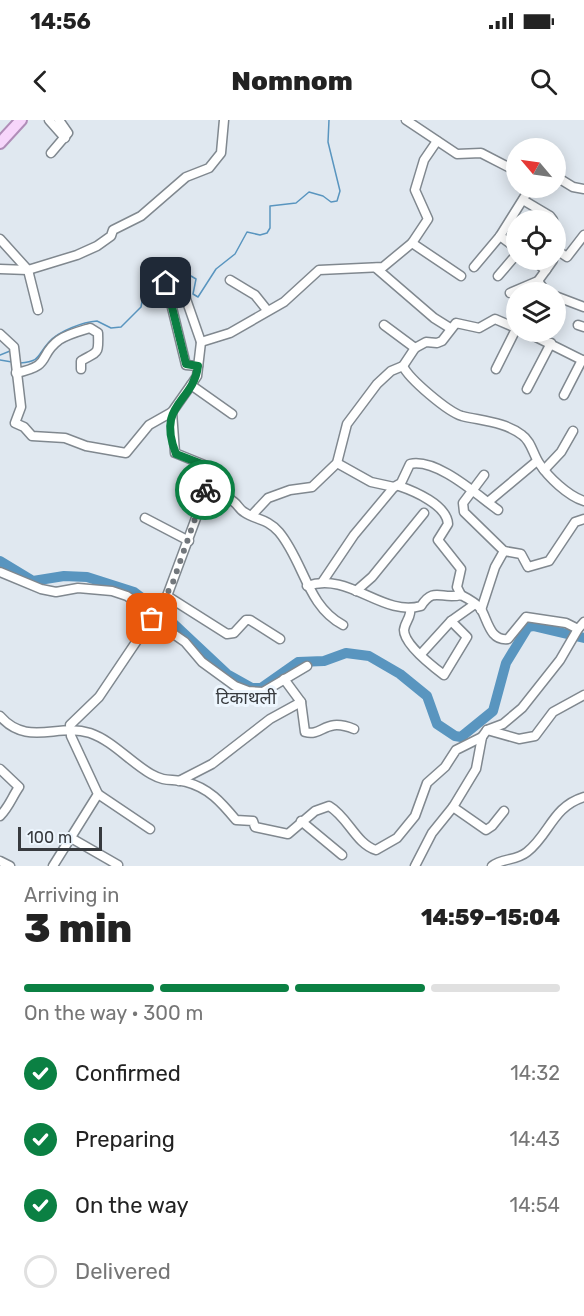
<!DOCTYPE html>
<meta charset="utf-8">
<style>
body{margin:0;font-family:Rubik,"Noto Sans Devanagari",sans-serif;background:#f2f2f2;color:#222;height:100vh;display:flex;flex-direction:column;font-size:22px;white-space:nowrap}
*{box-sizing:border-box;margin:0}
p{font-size:20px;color:#767676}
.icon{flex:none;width:33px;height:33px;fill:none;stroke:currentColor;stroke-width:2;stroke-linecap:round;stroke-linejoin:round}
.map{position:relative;height:746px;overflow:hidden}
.details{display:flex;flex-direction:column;background:#fff;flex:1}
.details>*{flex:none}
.needle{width:39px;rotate:299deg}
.fabs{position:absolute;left:506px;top:18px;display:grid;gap:12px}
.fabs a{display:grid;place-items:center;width:60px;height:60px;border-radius:50%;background:#fff;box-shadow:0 3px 15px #0003;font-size:30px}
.scale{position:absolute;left:18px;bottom:15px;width:84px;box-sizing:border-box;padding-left:6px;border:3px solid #373a3e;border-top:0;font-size:16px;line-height:21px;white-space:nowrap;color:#373a3e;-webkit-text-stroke:4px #edf6fe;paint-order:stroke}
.pin{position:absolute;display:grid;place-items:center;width:51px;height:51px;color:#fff;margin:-26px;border-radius:12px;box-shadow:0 3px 9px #0006}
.courier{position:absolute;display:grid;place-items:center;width:60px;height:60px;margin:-30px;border:4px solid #0b8043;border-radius:50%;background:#fff;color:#222;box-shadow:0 2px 8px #0007}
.overview em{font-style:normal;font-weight:800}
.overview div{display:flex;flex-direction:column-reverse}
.overview{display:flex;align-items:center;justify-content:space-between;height:102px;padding:0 24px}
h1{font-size:39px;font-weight:800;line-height:45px}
.bar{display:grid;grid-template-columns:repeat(4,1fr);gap:9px 6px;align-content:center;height:72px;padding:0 24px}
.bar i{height:8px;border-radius:4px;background:#e0e0e0}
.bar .current{background:#0b8043}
.bar p{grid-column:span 4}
ol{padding:0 24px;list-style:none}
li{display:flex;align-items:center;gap:18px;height:66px}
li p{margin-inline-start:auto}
li .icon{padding:6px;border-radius:50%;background:#0b8043;color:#fff;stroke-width:4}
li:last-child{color:#767676}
li i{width:33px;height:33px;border:3px solid #e0e0e0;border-radius:50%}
.status{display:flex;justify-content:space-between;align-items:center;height:42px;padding:0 30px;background:#fff;direction:ltr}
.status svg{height:16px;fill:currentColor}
header{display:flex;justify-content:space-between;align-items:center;height:78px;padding:0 24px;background:#fff;font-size:27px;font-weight:800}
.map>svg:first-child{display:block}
</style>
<div class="status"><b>14:56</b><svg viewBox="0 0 49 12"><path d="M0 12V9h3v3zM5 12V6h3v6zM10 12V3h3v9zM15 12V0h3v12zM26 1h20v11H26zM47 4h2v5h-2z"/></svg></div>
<header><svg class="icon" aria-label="back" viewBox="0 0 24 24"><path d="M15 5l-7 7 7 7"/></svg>Nomnom<svg class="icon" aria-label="search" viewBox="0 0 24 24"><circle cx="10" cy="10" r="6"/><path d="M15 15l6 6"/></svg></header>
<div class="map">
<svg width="584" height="746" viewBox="0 0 584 746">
<rect width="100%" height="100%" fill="#e0e8f0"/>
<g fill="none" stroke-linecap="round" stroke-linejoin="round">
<!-- stream -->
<g stroke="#5995bf" stroke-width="1.5">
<path d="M 180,157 L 191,156 L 196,159 L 193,174 L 198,177 L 216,149 L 235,134 L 247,112 L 260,115 L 267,113 L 270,108 L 270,86 L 296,83 L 309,72 L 323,76 L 331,82 L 337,81 L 340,71 L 328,22 L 329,0"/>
<path d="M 0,235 L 10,231"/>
<path d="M 0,240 L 12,242"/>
<path d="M 20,243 C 42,241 36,236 49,222 C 59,211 83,202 97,201 L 111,208 L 121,207 L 141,187 L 144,171 L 157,161 L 166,159"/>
</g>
<!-- river -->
<path stroke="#5995bf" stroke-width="10" d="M 0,441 L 33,461 L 64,456 L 87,457 L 134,472 L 162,493 L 227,554 L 252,568 L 261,568 L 298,542 L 324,541 L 346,533 L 369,536 L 400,554 L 427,576 L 437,604 L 455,616 L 461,617 L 493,591 L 506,543 L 528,507 L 533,506 L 584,518"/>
<!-- minor casing -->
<g stroke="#80888f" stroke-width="11">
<g id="minor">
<path d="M 49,0 L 65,18"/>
<path d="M 406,0 L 457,34 L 481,33 L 516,51"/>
<path d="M 51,33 L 68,13 L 59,0"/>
<path d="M 555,56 L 573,67 L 584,69"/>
<path d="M 523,80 L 550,96 L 553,100"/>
<path d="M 500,116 L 516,128"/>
<path d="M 0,119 L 28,150 L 38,190"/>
<path d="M 412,123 L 461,156"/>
<path d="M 555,129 L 567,137 L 584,115"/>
<path d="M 532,140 L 546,150 L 553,140"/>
<path d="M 474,147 L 500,116 L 530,68"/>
<path d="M 376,148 L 434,198 L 450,208"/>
<path d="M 0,149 L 28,150 L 77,135 L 97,126 L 111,116 L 113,110 L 141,96 L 186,57 L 209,48 L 221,33 L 224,0"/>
<path d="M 498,156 L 516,135"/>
<path d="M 176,159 L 185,169 L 186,179 L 201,222"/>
<path d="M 230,160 L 255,175 L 267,190"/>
<path d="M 177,161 L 166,163 L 186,245 L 198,246"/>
<path d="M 538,161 L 546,172"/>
<path d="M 510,173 L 538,161 L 546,150"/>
<path d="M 555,176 L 584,187"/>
<path d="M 384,205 L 415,228"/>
<path d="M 578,205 L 584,207"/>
<path d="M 526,212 L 584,241"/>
<path d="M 0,214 L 14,227 L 21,287 L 15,303 L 24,307 L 32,316 L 65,318 L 86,326 L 126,333 L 149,305 L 172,292 L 191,265 L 197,256 L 201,222 L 230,213 L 284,182 L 319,150 L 383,147 L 412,123 L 428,99 L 415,70 L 424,40 L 437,21"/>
<path d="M 403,246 C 409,259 448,292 462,296 C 483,301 505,302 522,315 C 531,321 533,334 539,343 C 548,357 568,376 584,381"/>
<path d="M 496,249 L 516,209"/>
<path d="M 16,253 C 54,245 37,236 59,220 C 68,214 80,211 90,208 L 98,213 C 99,235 98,231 81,241 L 81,249"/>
<path d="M 191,265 L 232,294"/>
<path d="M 527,269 L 551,223"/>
<path d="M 564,275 L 582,240"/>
<path d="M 337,343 L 371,362 L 394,367"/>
<path d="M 544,350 L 561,332 L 573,311"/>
<path d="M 484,355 L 463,383 L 464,392 L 504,431 L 521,434 L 528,447 L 549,441 L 575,402 L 584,399"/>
<path d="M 399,366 C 414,371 447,385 448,404 L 438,420 L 461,449 L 457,467 L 461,475"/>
<path d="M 206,367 C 215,372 227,376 234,382 C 238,385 240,390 244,392 C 255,400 267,398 279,412 C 304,442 307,486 343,505"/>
<path d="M 488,382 L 537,341"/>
<path d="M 253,394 L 268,378 L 290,370 L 312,367 L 337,343 L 347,304 L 377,264 L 391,251 L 403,246 L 415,228 L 426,222 L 437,223 L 442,221 L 456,203 L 479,208 L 495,199 L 516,208"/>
<path d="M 145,398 L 189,421"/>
<path d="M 0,452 L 41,469 L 56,472 L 78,468 L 112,471 L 127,476 L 141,486 L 152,499 L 185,522 L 202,542 L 235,566 L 248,571 L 263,572 L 307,546"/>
<path d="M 323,461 L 354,415 L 394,367 L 401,363 L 410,344 C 437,338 477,375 498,390"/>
<path d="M 307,466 C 349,451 382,497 421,486 C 434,466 441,480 461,475 C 467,478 476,483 481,489 C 488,501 490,521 508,519 L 526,497 L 566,503 L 578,509 L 584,502"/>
<path d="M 356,471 L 372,457 L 424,393"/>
<path d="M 167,476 L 227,514 L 234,513 L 246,500 L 250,500 L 280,519"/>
<path d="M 410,488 C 412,497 405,501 404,510 C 404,524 432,546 444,555 L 467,517 L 451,501"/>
<path d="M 481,490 L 495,447 L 504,431"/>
<path d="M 421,534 L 451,501 L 475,484"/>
<path d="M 284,559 L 301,582 L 305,612 C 323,617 324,597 354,609"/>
<path d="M 0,596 C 27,627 57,603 90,613 C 113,621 130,642 151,654 C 167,663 171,658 186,662 C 209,668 221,682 236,700 L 253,701 L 255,707 L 288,714 L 315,691 L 329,686 C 348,697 356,724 376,730 L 397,718 L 415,696 L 427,663 L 445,647 L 456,630 L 482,617"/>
<path d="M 487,610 L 519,619 L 535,616 L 553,592 L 584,575"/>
<path d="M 0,649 L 19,667 C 12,677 9,687 0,696"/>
<path d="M 179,661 L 212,644 L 270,599 L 301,582"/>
<path d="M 98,674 L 150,709"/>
<path d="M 453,687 L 486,710 L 492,706 L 504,691"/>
<path d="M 301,701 L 342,735"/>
<path d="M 71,718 L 118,745"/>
<path d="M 0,741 L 10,746"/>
<path d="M 53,746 L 98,674 L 71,616 L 70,605 L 99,577 L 167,476 L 199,390 L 206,367 L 207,346 L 175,333 L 172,292"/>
<path d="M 415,746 L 432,713 L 453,687 L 476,649 L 482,617 L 487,610 L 503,604 L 522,588 L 560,540 L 578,509"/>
<path d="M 492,746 C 502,738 516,741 527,732 C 550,714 552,687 584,677"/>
</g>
</g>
<!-- major casing -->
<g stroke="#b08db8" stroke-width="14">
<path id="major" d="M 0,23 L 21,0"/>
</g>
<!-- minor -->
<use href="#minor" stroke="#fff" stroke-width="8"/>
<!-- major -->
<use href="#major" stroke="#f7d6fb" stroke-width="10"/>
</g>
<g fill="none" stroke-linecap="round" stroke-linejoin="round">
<!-- done -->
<path stroke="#72777c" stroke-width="6" stroke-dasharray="0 10.8" d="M 152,499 L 172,465 L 205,370"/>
<!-- route -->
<path stroke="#0b8043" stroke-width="8" d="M 166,163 L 186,244 L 198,246 C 193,284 156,283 176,334 L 207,346 L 205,370"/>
</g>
<g text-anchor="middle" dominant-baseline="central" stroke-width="6" stroke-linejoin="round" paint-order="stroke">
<!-- neighbourhood labels -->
<g font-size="18" fill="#373a3e" stroke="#edf6fe">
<text x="246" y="578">टिकाथली</text>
</g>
</g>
</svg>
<div class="fabs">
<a><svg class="needle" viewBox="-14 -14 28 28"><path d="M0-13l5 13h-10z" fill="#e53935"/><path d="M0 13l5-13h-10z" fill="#767676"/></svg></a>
<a><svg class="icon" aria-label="locate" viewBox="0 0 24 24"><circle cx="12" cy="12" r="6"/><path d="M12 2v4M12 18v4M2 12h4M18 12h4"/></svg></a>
<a><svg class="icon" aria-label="layers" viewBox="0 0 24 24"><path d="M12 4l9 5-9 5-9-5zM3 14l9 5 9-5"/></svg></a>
</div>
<div class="scale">100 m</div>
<div class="pin" style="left:152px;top:499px;background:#ea580c"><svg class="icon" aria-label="bag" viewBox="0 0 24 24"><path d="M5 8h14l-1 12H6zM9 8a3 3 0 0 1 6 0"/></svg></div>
<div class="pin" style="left:166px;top:163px;background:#1f2937"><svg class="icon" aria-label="home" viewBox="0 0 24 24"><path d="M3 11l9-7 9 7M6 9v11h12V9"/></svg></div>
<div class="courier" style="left:205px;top:370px"><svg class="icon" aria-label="bike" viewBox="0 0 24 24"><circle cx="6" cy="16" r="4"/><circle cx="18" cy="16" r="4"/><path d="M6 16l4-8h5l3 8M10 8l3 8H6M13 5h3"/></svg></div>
</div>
<section class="details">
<div class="overview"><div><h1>3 min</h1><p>Arriving in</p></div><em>14:59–15:04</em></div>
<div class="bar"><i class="current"></i><i class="current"></i><i class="current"></i><i></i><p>On the way · 300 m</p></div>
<ol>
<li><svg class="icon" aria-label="check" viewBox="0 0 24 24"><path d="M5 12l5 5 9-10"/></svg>Confirmed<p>14:32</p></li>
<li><svg class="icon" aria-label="check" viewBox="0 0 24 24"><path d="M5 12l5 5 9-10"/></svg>Preparing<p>14:43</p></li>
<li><svg class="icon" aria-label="check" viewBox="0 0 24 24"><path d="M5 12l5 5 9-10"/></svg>On the way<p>14:54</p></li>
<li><i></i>Delivered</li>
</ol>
</section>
